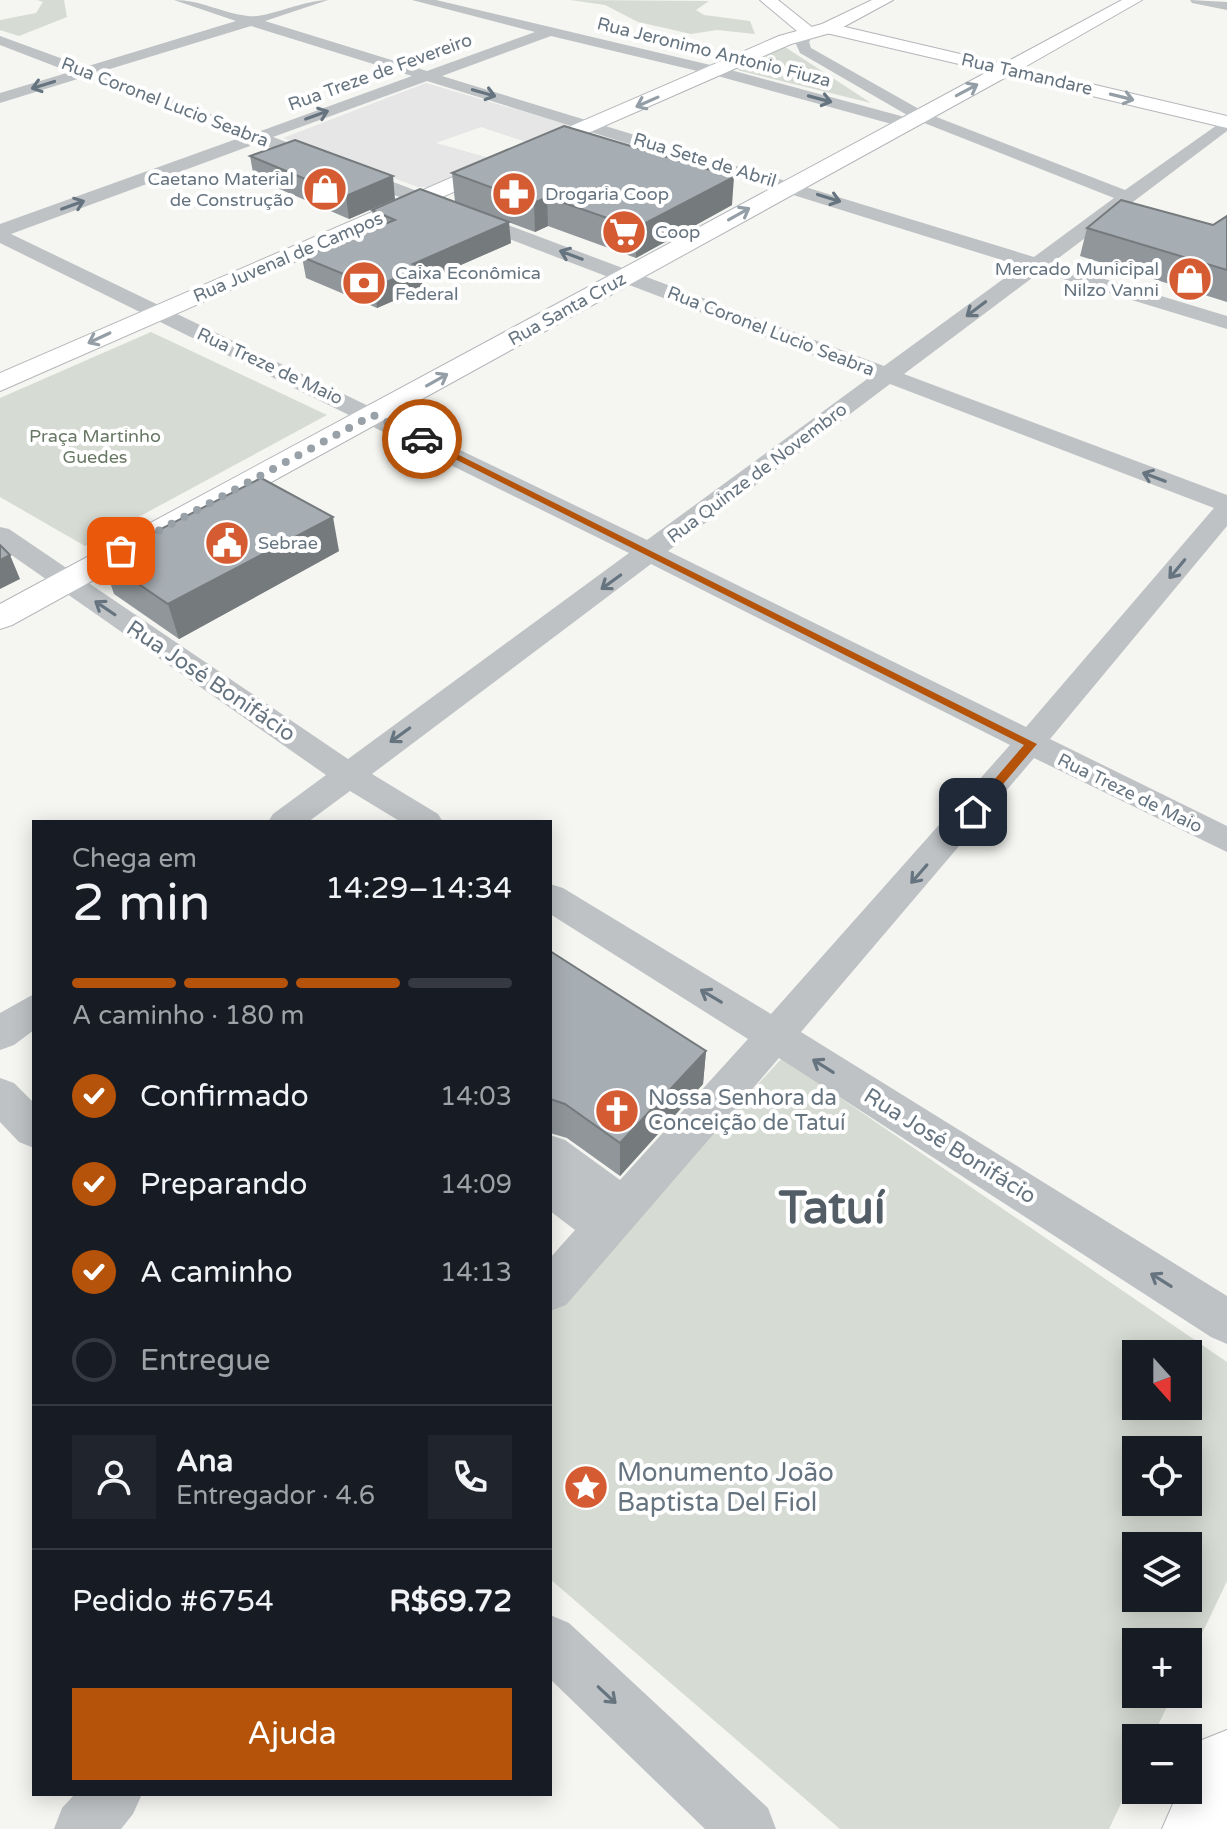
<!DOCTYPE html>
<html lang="pt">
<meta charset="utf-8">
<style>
body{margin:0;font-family:"Varela Round",sans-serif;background:#20242c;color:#f1f3f6;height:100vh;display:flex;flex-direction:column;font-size:30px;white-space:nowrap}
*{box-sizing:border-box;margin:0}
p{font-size:26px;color:#9ea1a6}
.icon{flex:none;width:44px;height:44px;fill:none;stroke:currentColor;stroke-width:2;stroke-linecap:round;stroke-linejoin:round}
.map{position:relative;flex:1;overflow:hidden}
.panel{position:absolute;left:32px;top:820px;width:520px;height:976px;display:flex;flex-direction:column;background:#171b24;border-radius:0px;box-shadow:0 4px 20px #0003}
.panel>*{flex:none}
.needle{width:52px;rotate:159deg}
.buttons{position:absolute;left:1122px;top:1340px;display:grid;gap:16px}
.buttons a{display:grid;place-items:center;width:80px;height:80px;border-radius:0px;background:#171b24;box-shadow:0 4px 20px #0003;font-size:40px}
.pin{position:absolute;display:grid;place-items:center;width:68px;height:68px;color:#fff;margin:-34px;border-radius:16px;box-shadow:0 4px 12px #0006}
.courier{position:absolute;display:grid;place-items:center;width:80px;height:80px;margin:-40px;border:6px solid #b45309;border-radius:50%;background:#fff;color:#222;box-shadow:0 2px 10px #0007}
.overview em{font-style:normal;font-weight:600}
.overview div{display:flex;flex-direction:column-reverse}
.overview{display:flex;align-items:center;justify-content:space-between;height:136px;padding:0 40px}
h1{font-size:52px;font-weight:600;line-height:60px}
.bar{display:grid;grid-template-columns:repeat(4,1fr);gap:12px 8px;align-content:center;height:96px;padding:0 40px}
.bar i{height:10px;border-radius:6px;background:#363941}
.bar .on{background:#b45309}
.bar p{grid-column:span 4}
.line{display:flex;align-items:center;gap:20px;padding:0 40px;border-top:2px solid #363941}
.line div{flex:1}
.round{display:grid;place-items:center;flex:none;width:84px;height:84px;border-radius:0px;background:#20242c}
ol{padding:0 40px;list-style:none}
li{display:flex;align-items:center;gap:24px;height:88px}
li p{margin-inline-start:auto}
li .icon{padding:8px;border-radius:50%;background:#b45309;color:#fff;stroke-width:4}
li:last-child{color:#9ea1a6}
li i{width:44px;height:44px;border:4px solid #363941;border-radius:50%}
.button{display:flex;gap:16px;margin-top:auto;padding:16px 40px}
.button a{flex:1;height:92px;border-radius:0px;background:#b45309;color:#fff;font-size:32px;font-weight:600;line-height:92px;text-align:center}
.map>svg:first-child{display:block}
</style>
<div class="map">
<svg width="1227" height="1829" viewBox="0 0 1227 1829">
<rect width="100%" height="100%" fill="#f5f5f1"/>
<!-- built -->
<path fill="#e5e6e5" d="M 426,83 L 569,125 L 526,142 L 481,127 L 436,143 L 493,159 L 429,187 L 418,187 L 283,138 Z"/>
<!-- green -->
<g fill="#d6dbd3" fill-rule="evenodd">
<path d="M 37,0 L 64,0 L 67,17 L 19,36 L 0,30 L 0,20 L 36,13 L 43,2 Z"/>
<path d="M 570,0 L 709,1 L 696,10 L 704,15 L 750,21 L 755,34 L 717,30 L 691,34 L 638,22 L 605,5 Z"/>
<path d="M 785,47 L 871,103 L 737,70 Z"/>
<path d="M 151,332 L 327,415 L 85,546 L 0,497 L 0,398 Z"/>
<path d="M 782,1058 L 1227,1362 L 1227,1581 L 1188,1663 L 1188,1642 L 1136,1642 L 1136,1694 L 1173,1694 L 1152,1738 L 1136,1738 L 1136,1772 L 1109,1829 L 840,1829 L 550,1579 L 550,1310 ZM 1136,1354 L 1188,1354 L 1188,1406 L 1136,1406 ZM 1136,1450 L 1188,1450 L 1188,1502 L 1136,1502 ZM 1136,1546 L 1188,1546 L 1188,1598 L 1136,1598 Z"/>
</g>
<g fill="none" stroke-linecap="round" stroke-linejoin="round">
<!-- secondary casing -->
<g stroke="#b3b7bb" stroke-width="2">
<g id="secondary">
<path d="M 760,0 L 778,0 L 818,32 L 809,37 L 803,36 Z"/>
<path d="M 1122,0 L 1142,0 L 1023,68 L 1227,116 L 1227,128 L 1008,76 L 12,625 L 0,629 L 0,604 L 989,71 L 822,32 L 822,24 L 828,23 L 1003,64 Z"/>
</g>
</g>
<!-- primary casing -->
<g stroke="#b2b6b9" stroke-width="2">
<g id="primary">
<path d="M 872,0 L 893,0 L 834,32 L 791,44 L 0,391 L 0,373 L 779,36 L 822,24 Z"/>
<path d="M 1227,1730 L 1227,1829 L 1162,1829 L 1179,1790 L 1188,1790 L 1188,1771 L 1202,1740 Z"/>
</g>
</g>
<!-- street -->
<g fill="#bec2c5" fill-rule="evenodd">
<path d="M 174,0 C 201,0 222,13 248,16 C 266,19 303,0 328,0 L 265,21 L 427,71 L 535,32 L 412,0 L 436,0 L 723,68 L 912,119 L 912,127 L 906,128 L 714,75 L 551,36 L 442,76 L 1034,257 L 1114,198 L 914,119 L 800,53 L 795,42 L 804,29 L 816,32 L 809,42 L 811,48 L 926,113 L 1125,190 L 1227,118 L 1227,131 L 1052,263 L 1227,316 L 1227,329 L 1040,272 L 904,374 L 1227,495 L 1227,526 L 1050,739 L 1227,826 L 1227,852 L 1034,758 L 801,1032 L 1227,1296 L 1227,1344 L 1211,1337 L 779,1058 L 566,1305 L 550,1311 L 550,1258 L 575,1230 L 550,1211 L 550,1135 L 565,1140 L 620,1180 L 748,1039 L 550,914 L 550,884 L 563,888 L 771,1014 L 1010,745 L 651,564 L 372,774 L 438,814 L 443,822 L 401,822 L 350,791 L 308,822 L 268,822 L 273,814 L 326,775 L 0,547 L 0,527 L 9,529 L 348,759 L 629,553 L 0,243 L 0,224 L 242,137 L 84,77 L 0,103 L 0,93 L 70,72 L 0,45 L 0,36 L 85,67 L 236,21 ZM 251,26 L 412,76 L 258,132 L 100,72 ZM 427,81 L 1021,266 L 884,366 L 273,137 ZM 258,143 L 870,377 L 647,540 L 11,234 ZM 890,384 L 1214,508 L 1026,727 L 668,551 Z"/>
<path d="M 1190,0 L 1227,2 L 1227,10 L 1192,3 Z"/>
<path d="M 34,994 L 34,1030 L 14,1045 L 0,1050 L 0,1013 Z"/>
<path d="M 0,1078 L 14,1083 L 34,1103 L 34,1148 L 19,1142 L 0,1122 Z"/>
<path d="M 550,1615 L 569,1623 L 768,1808 L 776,1829 L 705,1829 L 550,1679 Z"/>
<path d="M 75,1794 L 142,1794 L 133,1814 L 121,1829 L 54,1829 L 62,1808 Z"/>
</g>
<!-- secondary -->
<use href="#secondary" fill="#fff" fill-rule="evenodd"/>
<!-- primary -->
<use href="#primary" fill="#fff" fill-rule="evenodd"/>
</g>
<!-- wall -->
<g fill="#90969a">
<path d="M 250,156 L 395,199 L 349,219 L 254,178 Z"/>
<path d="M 452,173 L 732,205 L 636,258 L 548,226 L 535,232 L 455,202 Z"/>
<path d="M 372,210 L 511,243 L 422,282 L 423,288 L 377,308 L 306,278 L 302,257 L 374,228 Z"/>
<path d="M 1227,216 L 1227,302 L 1080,256 L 1087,228 L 1213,225 Z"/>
<path d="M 339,551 L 179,639 L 114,594 L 102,559 Z"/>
<path d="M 550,951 L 706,1051 L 703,1084 L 620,1176 L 567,1138 L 550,1133 Z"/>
</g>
<!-- shaded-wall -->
<g fill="#757a7d">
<path d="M 393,176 L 395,199 L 349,219 L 346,196 Z"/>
<path d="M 734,177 L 732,205 L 636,258 L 636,228 Z"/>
<path d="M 547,197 L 548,226 L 535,232 L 534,203 Z"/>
<path d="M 509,222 L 511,243 L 422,282 L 423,288 L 377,308 L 375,287 L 413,264 Z"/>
<path d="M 333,517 L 339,551 L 179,639 L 168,604 Z"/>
<path d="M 10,555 L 20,579 L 0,589 L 0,560 Z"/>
<path d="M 706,1051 L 703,1084 L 620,1176 L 620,1143 Z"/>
</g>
<!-- building -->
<g fill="#a7aeb3" stroke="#757a7d" stroke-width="2">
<path d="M 564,126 L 734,177 L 636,228 L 547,197 L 534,203 L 452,173 Z"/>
<path d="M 295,140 L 393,176 L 346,196 L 250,156 Z"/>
<path d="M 420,189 L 509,222 L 413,264 L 421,267 L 375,287 L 302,257 L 395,220 L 372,210 Z"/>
<path d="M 1121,200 L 1213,225 L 1227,216 L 1227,270 L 1087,228 Z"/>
<path d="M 261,478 L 333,517 L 168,604 L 102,559 Z"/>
<path d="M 0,545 L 10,555 L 0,560 Z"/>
<path d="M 550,951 L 706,1051 L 620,1143 L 565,1104 L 550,1099 Z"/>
</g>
<!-- one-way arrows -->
<defs><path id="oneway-shaft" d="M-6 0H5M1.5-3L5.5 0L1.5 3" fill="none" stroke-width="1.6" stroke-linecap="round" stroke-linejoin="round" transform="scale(2)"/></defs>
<g stroke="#667480">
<use href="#oneway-shaft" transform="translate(43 85) rotate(163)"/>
<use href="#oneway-shaft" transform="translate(484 93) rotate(16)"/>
<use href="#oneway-shaft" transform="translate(820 99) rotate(15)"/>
<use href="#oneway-shaft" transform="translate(317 115) rotate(-20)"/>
<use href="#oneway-shaft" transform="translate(829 198) rotate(17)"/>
<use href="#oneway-shaft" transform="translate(73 205) rotate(-20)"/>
<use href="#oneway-shaft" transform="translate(571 255) rotate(-159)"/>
<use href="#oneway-shaft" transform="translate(976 309) rotate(143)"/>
<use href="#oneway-shaft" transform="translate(1154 477) rotate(-159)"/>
<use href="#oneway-shaft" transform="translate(1177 569) rotate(130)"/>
<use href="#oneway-shaft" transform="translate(611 582) rotate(144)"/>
<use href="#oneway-shaft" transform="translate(105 608) rotate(-146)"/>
<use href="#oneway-shaft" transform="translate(400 735) rotate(144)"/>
<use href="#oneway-shaft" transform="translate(919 874) rotate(131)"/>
<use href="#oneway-shaft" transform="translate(711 996) rotate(-149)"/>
<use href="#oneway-shaft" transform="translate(823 1066) rotate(-148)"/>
<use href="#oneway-shaft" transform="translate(1161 1280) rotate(-148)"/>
<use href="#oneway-shaft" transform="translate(607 1695) rotate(43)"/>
</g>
<g stroke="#949ea6">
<use href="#oneway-shaft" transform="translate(967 90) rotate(-28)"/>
<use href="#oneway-shaft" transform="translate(1122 97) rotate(14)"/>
<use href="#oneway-shaft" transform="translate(647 102) rotate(156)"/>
<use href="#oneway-shaft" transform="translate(739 214) rotate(-29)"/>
<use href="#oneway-shaft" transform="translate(99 338) rotate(155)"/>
<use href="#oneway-shaft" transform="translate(437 380) rotate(-29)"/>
</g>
<!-- route -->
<path fill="#b45309" d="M 419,438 L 425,438 L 1037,744 L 977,815 L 969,815 L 969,809 L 1024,745 L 419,441 Z"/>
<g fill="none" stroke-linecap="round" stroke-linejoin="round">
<!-- done -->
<path stroke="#98a1a8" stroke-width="8" stroke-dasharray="0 14.4" d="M 121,551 L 373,415 L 422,439"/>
</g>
<!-- icons -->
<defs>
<g id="shop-disc" transform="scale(2.3)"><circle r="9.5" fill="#d45b32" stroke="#fff"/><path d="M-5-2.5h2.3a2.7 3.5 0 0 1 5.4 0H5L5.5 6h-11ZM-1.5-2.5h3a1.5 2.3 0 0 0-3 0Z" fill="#fff"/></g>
<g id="pharmacy-disc" transform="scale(2.3)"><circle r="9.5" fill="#d45b32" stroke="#fff"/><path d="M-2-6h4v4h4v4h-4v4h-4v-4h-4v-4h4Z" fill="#fff"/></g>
<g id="supermarket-disc" transform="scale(2.3)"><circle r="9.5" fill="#d45b32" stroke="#fff"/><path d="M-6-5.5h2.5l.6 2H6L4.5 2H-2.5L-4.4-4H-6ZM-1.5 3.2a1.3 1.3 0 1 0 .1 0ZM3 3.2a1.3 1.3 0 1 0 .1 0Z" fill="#fff"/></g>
<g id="bank-disc" transform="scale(2.3)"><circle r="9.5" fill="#d45b32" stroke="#fff"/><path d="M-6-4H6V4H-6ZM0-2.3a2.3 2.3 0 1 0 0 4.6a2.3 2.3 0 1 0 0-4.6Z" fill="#fff"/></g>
<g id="civic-disc" transform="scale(2.3)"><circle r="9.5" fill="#d45b32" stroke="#fff"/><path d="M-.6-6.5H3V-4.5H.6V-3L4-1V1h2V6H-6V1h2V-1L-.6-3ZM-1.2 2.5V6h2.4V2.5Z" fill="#fff"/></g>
<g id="church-disc" transform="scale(2.3)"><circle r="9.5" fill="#d45b32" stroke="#fff"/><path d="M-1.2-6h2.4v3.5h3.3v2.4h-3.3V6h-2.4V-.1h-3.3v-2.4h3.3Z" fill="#fff"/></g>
<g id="sight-disc" transform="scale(2.3)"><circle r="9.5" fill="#d45b32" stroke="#fff"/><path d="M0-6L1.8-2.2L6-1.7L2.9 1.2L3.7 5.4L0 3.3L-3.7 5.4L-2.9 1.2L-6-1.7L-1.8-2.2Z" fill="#fff"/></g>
</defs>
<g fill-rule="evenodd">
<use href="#shop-disc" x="325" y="189"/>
<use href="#pharmacy-disc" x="514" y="194"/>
<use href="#supermarket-disc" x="624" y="232"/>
<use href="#shop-disc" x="1190" y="279"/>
<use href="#bank-disc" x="364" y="283"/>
<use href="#civic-disc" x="227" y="543"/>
<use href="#church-disc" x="617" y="1111"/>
<use href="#sight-disc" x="586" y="1487"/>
</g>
<g text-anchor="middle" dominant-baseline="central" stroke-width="8" stroke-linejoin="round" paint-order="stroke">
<!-- far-street labels -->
<g font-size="18" fill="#667480" stroke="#fff">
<text transform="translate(714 52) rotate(14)">Rua Jeronimo Antonio Fiuza</text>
<text transform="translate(380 72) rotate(-20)">Rua Treze de Fevereiro</text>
<text transform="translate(1027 74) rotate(13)">Rua Tamandare</text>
<text transform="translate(165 102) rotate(21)">Rua Coronel Lucio Seabra</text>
<text transform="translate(705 160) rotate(17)">Rua Sete de Abril</text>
<text transform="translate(288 257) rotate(-23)">Rua Juvenal de Campos</text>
<text transform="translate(567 309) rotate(-29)">Rua Santa Cruz</text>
<text transform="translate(771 331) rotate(21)">Rua Coronel Lucio Seabra</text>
<text transform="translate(270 366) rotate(25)">Rua Treze de Maio</text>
<text transform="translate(757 473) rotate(-37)">Rua Quinze de Novembro</text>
<text transform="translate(1130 793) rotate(26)">Rua Treze de Maio</text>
</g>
<!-- far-poi labels -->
<g font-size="18" fill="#667480" stroke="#fff" text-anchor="start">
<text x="294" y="179" text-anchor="end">Caetano Material<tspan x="294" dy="21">de Construção</tspan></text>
<text x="545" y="194">Drogaria Coop</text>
<text x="655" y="232">Coop</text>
<text x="1159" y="269" text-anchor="end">Mercado Municipal<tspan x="1159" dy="21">Nilzo Vanni</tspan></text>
<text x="395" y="273">Caixa Econômica<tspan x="395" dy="21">Federal</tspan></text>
<text x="258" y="543">Sebrae</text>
</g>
<!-- far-park labels -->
<g font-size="18" fill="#687864" stroke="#fff">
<text x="95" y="436">Praça Martinho<tspan x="95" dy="21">Guedes</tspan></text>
</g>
<!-- street labels -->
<g font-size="22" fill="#667480" stroke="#fff">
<text transform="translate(211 681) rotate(34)">Rua José Bonifácio</text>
<text transform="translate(950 1146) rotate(32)">Rua José Bonifácio</text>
</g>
<!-- poi labels -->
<g font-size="22" fill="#667480" stroke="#fff" text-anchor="start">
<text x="648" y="1098">Nossa Senhora da<tspan x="648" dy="25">Conceição de Tatuí</tspan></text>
</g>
<!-- near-poi labels -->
<g font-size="26" fill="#667480" stroke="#fff" text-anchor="start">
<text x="617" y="1472">Monumento João<tspan x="617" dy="30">Baptista Del Fiol</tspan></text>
</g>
<!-- near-town labels -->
<g font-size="46" font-weight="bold" fill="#535d66" stroke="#fff">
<text x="832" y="1208">Tatuí</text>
</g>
</g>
</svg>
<div class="buttons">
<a><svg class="needle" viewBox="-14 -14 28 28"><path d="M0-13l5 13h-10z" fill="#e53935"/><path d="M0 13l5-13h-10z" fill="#9ea1a6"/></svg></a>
<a><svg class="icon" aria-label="locate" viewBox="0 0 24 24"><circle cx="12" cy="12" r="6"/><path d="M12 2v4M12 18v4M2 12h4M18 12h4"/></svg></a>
<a><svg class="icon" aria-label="layers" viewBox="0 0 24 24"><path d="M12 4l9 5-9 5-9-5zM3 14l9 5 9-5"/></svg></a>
<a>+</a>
<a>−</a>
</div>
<div class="pin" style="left:121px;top:551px;background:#ea580c"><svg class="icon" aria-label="bag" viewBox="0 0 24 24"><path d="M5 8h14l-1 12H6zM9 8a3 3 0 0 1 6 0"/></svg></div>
<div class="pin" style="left:973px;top:812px;background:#1f2937"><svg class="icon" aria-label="home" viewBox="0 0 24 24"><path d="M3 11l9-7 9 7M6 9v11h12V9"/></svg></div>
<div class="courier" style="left:422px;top:439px"><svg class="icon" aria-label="car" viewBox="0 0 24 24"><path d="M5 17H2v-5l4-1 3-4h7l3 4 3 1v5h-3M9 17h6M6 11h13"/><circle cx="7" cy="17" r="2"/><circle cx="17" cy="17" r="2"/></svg></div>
<section class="panel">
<div class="overview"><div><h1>2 min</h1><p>Chega em</p></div><em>14:29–14:34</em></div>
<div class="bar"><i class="on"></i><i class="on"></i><i class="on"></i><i></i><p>A caminho · 180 m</p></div>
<ol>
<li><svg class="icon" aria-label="check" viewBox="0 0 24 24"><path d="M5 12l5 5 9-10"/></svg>Confirmado<p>14:03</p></li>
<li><svg class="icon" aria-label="check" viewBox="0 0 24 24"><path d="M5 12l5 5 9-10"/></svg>Preparando<p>14:09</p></li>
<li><svg class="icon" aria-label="check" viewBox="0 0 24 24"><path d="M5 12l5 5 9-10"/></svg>A caminho<p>14:13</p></li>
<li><i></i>Entregue</li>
</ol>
<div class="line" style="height:144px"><a class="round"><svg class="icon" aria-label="person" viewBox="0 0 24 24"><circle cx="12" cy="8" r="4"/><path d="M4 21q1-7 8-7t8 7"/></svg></a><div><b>Ana</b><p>Entregador · 4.6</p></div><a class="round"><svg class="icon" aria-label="phone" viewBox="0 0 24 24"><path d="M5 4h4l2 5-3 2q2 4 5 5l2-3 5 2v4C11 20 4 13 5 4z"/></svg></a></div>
<div class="line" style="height:104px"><div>Pedido #6754</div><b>R$69.72</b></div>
<div class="button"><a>Ajuda</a></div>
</section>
</div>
